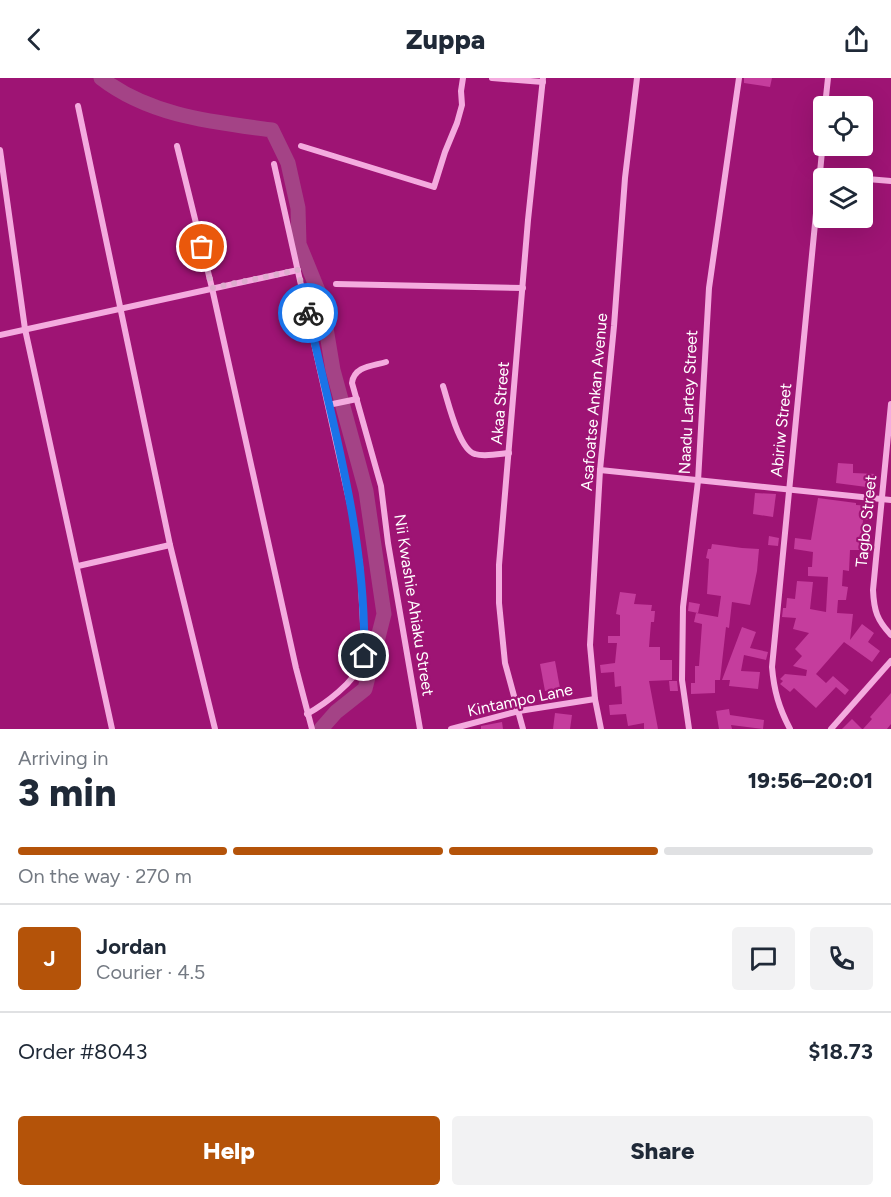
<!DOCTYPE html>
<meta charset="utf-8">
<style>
body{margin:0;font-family:Figtree,sans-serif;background:#f2f2f3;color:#1f2937;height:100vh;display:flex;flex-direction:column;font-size:22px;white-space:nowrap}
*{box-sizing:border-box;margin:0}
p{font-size:20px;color:#747a83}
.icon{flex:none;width:33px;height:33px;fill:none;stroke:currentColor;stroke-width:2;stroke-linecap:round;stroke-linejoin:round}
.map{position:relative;height:651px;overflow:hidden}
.sheet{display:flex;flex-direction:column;background:#fff;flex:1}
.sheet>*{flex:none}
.controls{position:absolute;left:813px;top:18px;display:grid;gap:12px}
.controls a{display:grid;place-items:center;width:60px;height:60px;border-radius:6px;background:#fff;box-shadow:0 6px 24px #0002;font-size:30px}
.pin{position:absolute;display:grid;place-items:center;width:51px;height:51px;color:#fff;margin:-26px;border:3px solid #fff;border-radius:50%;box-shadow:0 2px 6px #0007}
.courier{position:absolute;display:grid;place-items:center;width:60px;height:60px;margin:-30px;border:4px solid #1a73e8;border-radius:50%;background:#fff;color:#222;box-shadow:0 2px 8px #0007}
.summary em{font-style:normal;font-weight:800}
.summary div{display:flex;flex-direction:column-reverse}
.summary{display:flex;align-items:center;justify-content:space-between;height:102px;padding:0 18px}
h1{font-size:39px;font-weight:800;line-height:45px}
.bar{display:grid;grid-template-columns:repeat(4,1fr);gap:9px 6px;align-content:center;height:72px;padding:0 18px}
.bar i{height:8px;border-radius:4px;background:#e0e1e3}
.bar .current{background:#b45309}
.bar p{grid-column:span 4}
.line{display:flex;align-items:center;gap:15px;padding:0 18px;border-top:2px solid #e0e1e3}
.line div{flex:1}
.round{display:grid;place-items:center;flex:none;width:63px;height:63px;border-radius:6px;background:#f2f2f3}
.primary-button{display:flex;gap:12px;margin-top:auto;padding:12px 18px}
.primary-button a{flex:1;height:69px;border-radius:6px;background:#b45309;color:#fff;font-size:24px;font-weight:800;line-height:69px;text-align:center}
.primary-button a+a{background:#f2f2f3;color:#1f2937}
header{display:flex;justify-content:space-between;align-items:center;height:78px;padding:0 18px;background:#fff;font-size:27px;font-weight:800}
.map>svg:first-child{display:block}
</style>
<header><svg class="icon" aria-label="back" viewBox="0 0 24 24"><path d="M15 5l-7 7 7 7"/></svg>Zuppa<svg class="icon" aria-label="share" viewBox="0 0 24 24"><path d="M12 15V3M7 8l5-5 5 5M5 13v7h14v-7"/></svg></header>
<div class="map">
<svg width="891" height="651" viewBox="0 0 891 651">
<rect width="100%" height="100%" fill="#9e1474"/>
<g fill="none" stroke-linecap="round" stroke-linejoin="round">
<!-- river -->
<path stroke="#a44386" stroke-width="15" d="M 101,0 C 150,38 213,44 272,52 L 288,85 L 298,130 L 299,166 L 321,220 L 333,292 L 366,413 L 384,536 L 365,611 L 336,634 L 321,651"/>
</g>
<!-- building -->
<g fill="#c53d9d">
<path d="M 744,0 L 772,0 L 770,9 L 744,5 Z"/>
<path d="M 838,385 L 853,386 L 853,395 L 876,396 L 874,410 L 836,405 Z"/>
<path d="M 755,415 L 776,416 L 773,439 L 753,436 Z"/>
<path d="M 818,420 L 856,425 L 856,427 L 872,428 L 871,442 L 863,442 L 860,472 L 850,472 L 849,493 L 843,492 L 842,508 L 848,509 L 846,522 L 838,522 L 837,535 L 853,536 L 850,562 L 862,546 L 874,555 L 868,564 L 880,573 L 872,584 L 844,564 L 816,596 L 826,605 L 833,598 L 849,612 L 845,617 L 836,609 L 816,630 L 794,610 L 790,614 L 780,606 L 783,603 L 780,601 L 785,596 L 806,598 L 807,592 L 793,588 L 802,578 L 795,571 L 809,555 L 793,551 L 796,540 L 782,539 L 783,530 L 786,530 L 787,520 L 795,521 L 797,503 L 813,504 L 810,531 L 826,534 L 828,499 L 808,498 L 808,489 L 812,489 L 813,474 L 794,471 L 795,460 L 811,462 Z"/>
<path d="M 769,458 L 779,460 L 778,468 L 768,467 Z"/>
<path d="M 712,466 L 742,470 L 759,471 L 757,493 L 750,527 L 732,524 L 729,550 L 726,549 L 720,602 L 715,602 L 715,615 L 691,616 L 691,605 L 695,605 L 695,588 L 699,588 L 702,546 L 694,544 L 696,535 L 718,539 L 721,518 L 707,516 L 709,481 L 706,480 L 708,471 L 711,471 Z"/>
<path d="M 620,514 L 636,516 L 634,526 L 652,527 L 651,533 L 655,533 L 654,544 L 651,544 L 649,569 L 660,569 L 660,582 L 672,582 L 672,602 L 649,603 L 658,651 L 644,651 L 644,645 L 628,648 L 626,636 L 610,637 L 609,627 L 622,626 L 621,608 L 615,609 L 614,594 L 601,595 L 600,587 L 615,585 L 617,565 L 608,565 L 608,558 L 620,558 L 620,537 L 616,536 Z"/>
<path d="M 689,524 L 700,526 L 698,535 L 688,533 Z"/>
<path d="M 742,549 L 756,554 L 750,570 L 768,574 L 766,582 L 744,577 L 741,593 L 760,594 L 758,611 L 729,608 L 730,602 L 722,602 Z"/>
<path d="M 555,583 L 560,610 L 545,613 L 540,586 Z"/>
<path d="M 669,603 L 677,603 L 678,613 L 670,613 Z"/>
<path d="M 891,615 L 891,646 L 887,651 L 863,651 L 872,641 L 870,639 Z"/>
<path d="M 729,631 L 730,637 L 764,642 L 763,651 L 731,647 L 732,651 L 719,651 L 716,633 Z"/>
<path d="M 555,635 L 572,637 L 570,651 L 553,651 Z"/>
<path d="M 852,641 L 862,651 L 842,651 Z"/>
<path d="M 502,644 L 503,651 L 481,651 L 481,648 Z"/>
</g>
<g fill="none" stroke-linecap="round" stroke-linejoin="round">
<!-- minor -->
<g stroke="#f4abdf" stroke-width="6">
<path d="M 492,0 L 543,4"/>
<path d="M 78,28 L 170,467 L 215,651"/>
<path d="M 825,28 L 828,0"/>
<path d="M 177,68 L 212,210 L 296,590 L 312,651"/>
<path d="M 301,68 L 434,109 L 445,74 L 457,45 L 462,27 L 461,13 L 463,0"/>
<path d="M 0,72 L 25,251 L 112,651"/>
<path d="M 274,86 L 353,440 L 360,487 L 364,565 C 364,572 364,578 362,584 C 355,604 325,626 307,636"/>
<path d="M 820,97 L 891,103"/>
<path d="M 336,206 L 523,210"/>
<path d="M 0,257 L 298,192"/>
<path d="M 386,284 C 373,288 354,288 352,305 L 381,408 L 388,465 L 420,651"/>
<path d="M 443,308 C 448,323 459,372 475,376 C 484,379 499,376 509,375"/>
<path d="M 891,326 L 873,512 C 874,533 877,542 891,557"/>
<path d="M 328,327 L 357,321"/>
<path d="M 600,392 L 891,422"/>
<path d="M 78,488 L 170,467"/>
<path d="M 451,651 L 519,633 L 595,621"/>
<path d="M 523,651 L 505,585 L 499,525 L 499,487 L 528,142 L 543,0"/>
<path d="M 601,651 L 595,621 L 590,567 L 600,392 L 614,248 L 625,100 L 637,0"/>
<path d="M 689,651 L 682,602 L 683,529 L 698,403 L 709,210 L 739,0"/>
<path d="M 790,651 C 779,630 774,613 772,589 L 824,53"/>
<path d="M 831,651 L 891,583"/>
</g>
</g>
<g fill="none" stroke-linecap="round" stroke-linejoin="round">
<!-- done -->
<path stroke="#ddadce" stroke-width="6" stroke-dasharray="0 10.8" d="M 202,169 L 212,210 L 298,192 L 308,235"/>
<!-- route -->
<path stroke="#1a73e8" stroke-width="8" d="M 308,235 C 333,348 367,462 364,578"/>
</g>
<g text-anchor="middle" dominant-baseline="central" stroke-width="4.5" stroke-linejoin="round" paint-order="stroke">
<!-- street labels -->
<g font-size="16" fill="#fff" stroke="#9e1474">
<text transform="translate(594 324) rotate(-85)">Asafoatse Ankan Avenue</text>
<text transform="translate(688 324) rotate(-87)">Naadu Lartey Street</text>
<text transform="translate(500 325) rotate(-85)">Akaa Street</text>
<text transform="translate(781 352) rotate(-84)">Abiriw Street</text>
<text transform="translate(866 443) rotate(-84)">Tagbo Street</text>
<text transform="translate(414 527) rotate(81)">Nii Kwashie Ahiaku Street</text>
<text transform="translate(520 622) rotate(-12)">Kintampo Lane</text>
</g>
</g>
</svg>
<div class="controls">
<a><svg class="icon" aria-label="locate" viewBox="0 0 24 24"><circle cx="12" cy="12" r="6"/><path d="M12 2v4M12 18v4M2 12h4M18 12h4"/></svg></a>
<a><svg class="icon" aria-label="layers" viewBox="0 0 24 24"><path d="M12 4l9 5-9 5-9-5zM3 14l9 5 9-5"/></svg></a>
</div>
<div class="pin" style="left:202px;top:169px;background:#ea580c"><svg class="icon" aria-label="bag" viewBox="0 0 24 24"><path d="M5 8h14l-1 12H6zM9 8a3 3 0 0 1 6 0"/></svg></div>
<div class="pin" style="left:364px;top:578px;background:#1f2937"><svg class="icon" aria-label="home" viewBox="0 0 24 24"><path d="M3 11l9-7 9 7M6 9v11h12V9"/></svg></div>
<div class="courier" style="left:308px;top:235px"><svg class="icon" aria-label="bike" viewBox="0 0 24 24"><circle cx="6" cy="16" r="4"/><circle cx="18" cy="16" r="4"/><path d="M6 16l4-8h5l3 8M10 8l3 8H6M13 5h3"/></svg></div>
</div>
<section class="sheet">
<div class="summary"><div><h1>3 min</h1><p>Arriving in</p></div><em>19:56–20:01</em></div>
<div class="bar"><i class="current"></i><i class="current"></i><i class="current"></i><i></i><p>On the way · 270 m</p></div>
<div class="line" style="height:108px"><b class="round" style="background:#b45309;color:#fff">J</b><div><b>Jordan</b><p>Courier · 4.5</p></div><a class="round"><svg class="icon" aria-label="chat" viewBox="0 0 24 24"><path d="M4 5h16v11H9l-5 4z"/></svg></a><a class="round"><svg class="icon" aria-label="phone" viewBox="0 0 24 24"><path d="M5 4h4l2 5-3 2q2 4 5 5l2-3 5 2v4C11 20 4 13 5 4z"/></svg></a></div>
<div class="line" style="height:78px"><div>Order #8043</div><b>$18.73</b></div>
<div class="primary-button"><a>Help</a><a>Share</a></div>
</section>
